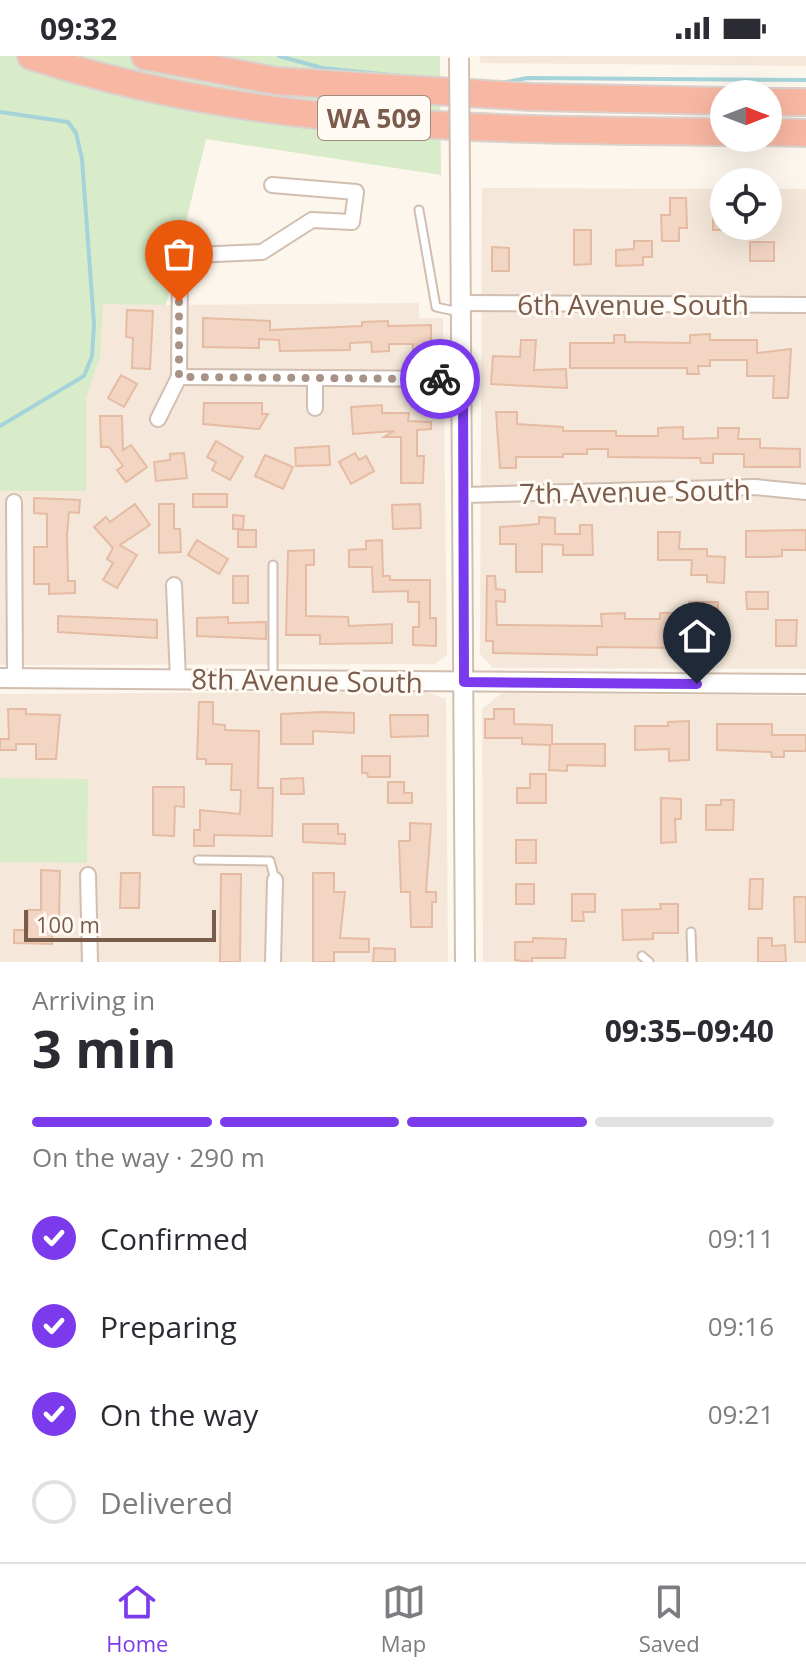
<!DOCTYPE html>
<meta charset="utf-8">
<style>
body{margin:0;font-family:"Open Sans",sans-serif;background:#f7f7f7;color:#2b2b33;height:100vh;display:flex;flex-direction:column;font-size:30px;white-space:nowrap}
*{box-sizing:border-box;margin:0}
p{font-size:26px;color:#7c7c81}
.icon{flex:none;width:44px;height:44px;fill:none;stroke:currentColor;stroke-width:2;stroke-linecap:round;stroke-linejoin:round}
.map{position:relative;height:906px;overflow:hidden}
.drawer{display:flex;flex-direction:column;background:#fff;flex:1}
.drawer>*{flex:none}
.needle{width:52px;rotate:90deg}
.fabs{position:absolute;left:710px;top:24px;display:grid;gap:16px}
.fabs a{display:grid;place-items:center;width:72px;height:72px;border-radius:50%;background:#fff;box-shadow:0 8px 32px #0002;font-size:40px}
.scale{position:absolute;left:24px;bottom:20px;width:192px;box-sizing:border-box;padding-left:8px;border:4px solid #7a5c4d;border-top:0;font-size:22px;line-height:28px;white-space:nowrap;color:#7a5c4d;-webkit-text-stroke:6px #fffaf3;paint-order:stroke}
.pin{position:absolute;display:grid;place-items:center;width:68px;height:68px;color:#fff;margin:-82px -34px;border-radius:50% 50% 50% 0;rotate:-45deg;box-shadow:0 0 8px #0007}
.pin .icon{rotate:45deg}
.courier{position:absolute;display:grid;place-items:center;width:80px;height:80px;margin:-40px;border:6px solid #7c3aed;border-radius:50%;background:#fff;color:#222;box-shadow:0 2px 10px #0007}
.summary em{font-style:normal;font-weight:700}
.summary div{display:flex;flex-direction:column-reverse}
.summary{display:flex;align-items:center;justify-content:space-between;height:136px;padding:0 32px}
h1{font-size:52px;font-weight:700;line-height:60px}
.bar{display:grid;grid-template-columns:repeat(4,1fr);gap:12px 8px;align-content:center;height:96px;padding:0 32px}
.bar i{height:10px;border-radius:6px;background:#e1e1e2}
.bar .active{background:#7c3aed}
.bar p{grid-column:span 4}
ol{padding:0 32px;list-style:none}
li{display:flex;align-items:center;gap:24px;height:88px}
li p{margin-inline-start:auto}
li .icon{padding:8px;border-radius:50%;background:#7c3aed;color:#fff;stroke-width:4}
li:last-child{color:#7c7c81}
li i{width:44px;height:44px;border:4px solid #e1e1e2;border-radius:50%}
.status{display:flex;justify-content:space-between;align-items:center;height:56px;padding:0 40px;background:#fff;direction:ltr}
.status svg{height:22px;fill:currentColor}
.dock{display:flex;justify-content:space-around;align-items:center;height:112px;border-top:2px solid #e1e1e2;background:#fff;font-size:22px;color:#7c7c81}
.dock a{display:grid;justify-items:center;gap:4px}
.dock .active{color:#7c3aed}
.map>svg:first-child{display:block}
</style>
<div class="status"><b>09:32</b><svg viewBox="0 0 49 12"><path d="M0 12V9h3v3zM5 12V6h3v6zM10 12V3h3v9zM15 12V0h3v12zM26 1h20v11H26zM47 4h2v5h-2z"/></svg></div>
<div class="map">
<svg width="806" height="906" viewBox="0 0 806 906">
<rect width="100%" height="100%" fill="#fdf6ec"/>
<!-- residential -->
<g fill="#f5e8da">
<path d="M 480,0 L 806,0 L 806,10 L 480,7 Z"/>
<path d="M 0,29 L 166,249 L 419,247 L 419,262 L 443,262 L 447,599 L 435,608 L 0,609 Z"/>
<path d="M 482,132 L 724,133 L 724,170 L 768,170 L 768,133 L 806,133 L 806,613 L 493,612 L 480,598 Z"/>
<path d="M 424,635 L 446,643 L 448,906 L 0,906 L 0,638 Z"/>
<path d="M 502,637 L 806,640 L 806,906 L 483,906 L 482,653 Z"/>
</g>
<!-- green -->
<g fill="#d8ecc9">
<path d="M 0,0 L 440,0 L 441,119 L 206,83 L 166,249 L 103,248 L 100,301 L 86,342 L 86,435 L 0,435 Z"/>
<path d="M 0,722 L 88,723 L 87,807 L 0,806 Z"/>
</g>
<g fill="none" stroke-linecap="round" stroke-linejoin="round">
<!-- stream -->
<g stroke="#a5d3da" stroke-width="4">
<path d="M 279,0 L 322,12 L 401,20"/>
<path d="M 497,28 L 527,22 L 806,24"/>
<path d="M 0,56 L 68,66 L 76,77 L 82,103 L 94,268 L 92,300 L 84,320 L 0,370"/>
</g>
</g>
<!-- building -->
<g fill="#f3d5c3" stroke="#e6bba3" stroke-width="2">
<path d="M 670,142 L 686,142 L 687,172 L 679,172 L 679,185 L 662,185 L 661,159 L 670,159 Z"/>
<rect x="713" y="155" width="11" height="19"/>
<path d="M 574,174 L 591,174 L 591,208 L 574,209 Z"/>
<path d="M 634,185 L 652,185 L 652,201 L 643,201 L 643,209 L 616,210 L 616,194 L 634,193 Z"/>
<rect x="750" y="186" width="24" height="19"/>
<path d="M 492,191 L 509,192 L 509,215 L 492,215 Z"/>
<path d="M 127,254 L 153,255 L 150,313 L 132,312 L 133,282 L 126,281 Z"/>
<path d="M 203,262 L 270,265 L 270,274 L 362,270 L 362,266 L 388,265 L 388,270 L 431,269 L 431,297 L 413,298 L 413,288 L 389,288 L 389,295 L 372,296 L 371,286 L 350,287 L 350,294 L 280,295 L 279,284 L 259,283 L 259,292 L 203,291 Z"/>
<path d="M 710,278 L 710,284 L 757,284 L 757,297 L 791,293 L 788,342 L 773,342 L 774,320 L 747,320 L 747,304 L 710,304 L 710,310 L 698,310 L 699,318 L 687,318 L 687,312 L 570,312 L 570,287 L 614,287 L 614,279 L 625,279 L 625,286 L 690,287 L 690,279 Z"/>
<path d="M 521,284 L 536,284 L 534,314 L 566,313 L 567,332 L 491,328 L 493,300 L 520,301 Z"/>
<path d="M 121,319 L 137,328 L 124,351 L 108,342 Z"/>
<path d="M 204,347 L 262,347 L 262,358 L 268,358 L 259,373 L 203,368 Z"/>
<path d="M 382,349 L 382,357 L 409,357 L 408,365 L 431,366 L 431,373 L 417,374 L 417,400 L 424,400 L 423,427 L 401,427 L 401,381 L 384,381 L 394,375 L 353,378 L 351,351 Z"/>
<path d="M 496,356 L 517,356 L 517,368 L 563,371 L 563,375 L 616,375 L 616,380 L 658,380 L 658,372 L 683,371 L 683,383 L 718,382 L 718,372 L 739,372 L 738,383 L 760,383 L 760,392 L 800,393 L 800,411 L 744,411 L 744,398 L 713,398 L 713,407 L 701,407 L 700,402 L 608,401 L 608,393 L 587,393 L 587,398 L 563,398 L 563,401 L 516,401 L 516,412 L 500,412 Z"/>
<path d="M 100,360 L 122,360 L 123,394 L 131,389 L 147,411 L 126,426 L 117,414 L 123,410 L 109,391 L 101,391 Z"/>
<path d="M 216,385 L 243,401 L 230,424 L 212,414 L 216,406 L 207,401 Z"/>
<path d="M 329,390 L 330,409 L 296,410 L 295,392 Z"/>
<path d="M 184,397 L 187,422 L 156,425 L 154,406 L 170,404 L 170,398 Z"/>
<path d="M 355,397 L 359,404 L 366,400 L 374,415 L 351,428 L 339,406 Z"/>
<path d="M 265,399 L 293,411 L 283,433 L 255,420 Z"/>
<rect x="193" y="438" width="34" height="13"/>
<path d="M 34,442 L 80,444 L 79,457 L 69,456 L 67,479 L 68,525 L 75,525 L 75,537 L 49,538 L 49,528 L 34,528 L 34,491 L 47,491 L 47,458 L 34,457 Z"/>
<path d="M 135,448 L 150,469 L 120,489 L 137,499 L 117,532 L 103,524 L 113,507 L 107,503 L 113,492 L 94,471 L 106,461 L 110,466 Z"/>
<path d="M 159,448 L 174,448 L 174,473 L 180,473 L 181,496 L 159,497 Z"/>
<path d="M 420,448 L 421,472 L 393,473 L 392,449 Z"/>
<path d="M 233,459 L 244,460 L 243,473 L 233,473 Z"/>
<path d="M 539,461 L 555,462 L 555,478 L 580,478 L 580,469 L 592,469 L 593,499 L 563,499 L 563,489 L 542,488 L 542,516 L 516,516 L 516,488 L 500,488 L 500,471 L 539,468 Z"/>
<rect x="238" y="474" width="18" height="17"/>
<path d="M 806,474 L 806,494 L 782,494 L 782,500 L 771,501 L 746,501 L 746,475 Z"/>
<path d="M 658,476 L 680,476 L 679,493 L 707,493 L 707,500 L 725,501 L 724,527 L 707,526 L 707,519 L 691,519 L 692,504 L 658,504 Z"/>
<path d="M 197,484 L 228,503 L 219,518 L 188,499 Z"/>
<path d="M 382,484 L 383,520 L 390,520 L 390,524 L 430,524 L 430,562 L 436,562 L 436,590 L 413,589 L 413,571 L 419,571 L 419,546 L 408,546 L 408,535 L 373,536 L 372,511 L 349,511 L 349,494 L 366,493 L 366,485 Z"/>
<path d="M 314,494 L 314,509 L 306,509 L 306,560 L 348,561 L 349,570 L 392,568 L 392,587 L 320,588 L 320,579 L 286,579 L 288,495 Z"/>
<rect x="233" y="520" width="15" height="27"/>
<path d="M 487,520 L 495,520 L 496,533 L 505,534 L 505,546 L 496,545 L 497,569 L 602,570 L 601,558 L 625,557 L 625,563 L 660,563 L 660,557 L 689,557 L 689,546 L 718,546 L 718,570 L 683,570 L 684,592 L 597,591 L 597,599 L 493,597 L 493,585 L 486,585 Z"/>
<path d="M 746,536 L 768,536 L 768,553 L 747,553 Z"/>
<path d="M 58,560 L 157,564 L 157,582 L 58,576 Z"/>
<path d="M 228,561 L 228,567 L 266,566 L 266,583 L 197,580 L 197,562 Z"/>
<path d="M 776,564 L 797,564 L 796,590 L 776,590 Z"/>
<path d="M 199,646 L 213,646 L 213,668 L 225,669 L 225,674 L 259,675 L 258,732 L 273,732 L 272,780 L 214,779 L 214,790 L 194,790 L 194,774 L 200,774 L 200,754 L 240,758 L 241,734 L 231,734 L 232,708 L 206,708 L 206,703 L 197,703 Z"/>
<path d="M 8,653 L 26,653 L 26,658 L 60,659 L 56,703 L 36,703 L 36,688 L 16,688 L 16,694 L 0,694 L 0,683 L 9,683 Z"/>
<path d="M 494,653 L 514,653 L 514,668 L 552,669 L 552,688 L 605,688 L 605,710 L 567,709 L 567,715 L 549,714 L 550,689 L 522,688 L 522,682 L 485,682 L 485,663 L 494,663 Z"/>
<path d="M 322,656 L 354,657 L 354,677 L 313,675 L 313,688 L 281,688 L 281,658 Z"/>
<path d="M 390,659 L 428,659 L 428,680 L 391,681 Z"/>
<path d="M 689,665 L 689,704 L 669,705 L 669,693 L 635,694 L 635,670 L 668,670 L 668,666 Z"/>
<path d="M 717,668 L 772,668 L 772,679 L 806,679 L 806,695 L 784,695 L 784,701 L 772,701 L 771,696 L 717,694 Z"/>
<path d="M 362,700 L 390,700 L 390,721 L 368,721 L 367,717 L 362,717 Z"/>
<path d="M 530,718 L 546,718 L 546,747 L 517,747 L 517,732 L 530,732 Z"/>
<path d="M 303,722 L 304,738 L 281,738 L 281,723 Z"/>
<path d="M 388,726 L 404,726 L 404,737 L 412,737 L 412,747 L 388,747 Z"/>
<path d="M 153,731 L 184,731 L 184,751 L 175,750 L 174,780 L 153,779 Z"/>
<path d="M 661,742 L 681,743 L 681,763 L 675,763 L 676,786 L 661,787 Z"/>
<path d="M 721,744 L 734,744 L 733,774 L 706,774 L 706,749 L 721,749 Z"/>
<path d="M 410,767 L 431,768 L 426,836 L 436,836 L 436,846 L 432,846 L 432,871 L 411,871 L 410,836 L 401,836 L 399,785 L 410,785 Z"/>
<path d="M 303,768 L 338,768 L 338,778 L 345,778 L 345,788 L 303,786 Z"/>
<rect x="516" y="784" width="20" height="23"/>
<path d="M 41,814 L 60,815 L 59,864 L 52,864 L 52,888 L 14,887 L 14,874 L 28,874 L 28,854 L 41,854 Z"/>
<path d="M 121,817 L 140,817 L 139,852 L 120,852 Z"/>
<path d="M 313,817 L 334,817 L 334,836 L 345,836 L 340,882 L 369,883 L 369,896 L 334,896 L 334,906 L 313,906 Z"/>
<path d="M 221,818 L 241,818 L 240,906 L 220,906 Z"/>
<path d="M 750,823 L 763,823 L 762,853 L 749,853 Z"/>
<rect x="516" y="828" width="18" height="20"/>
<path d="M 572,838 L 595,838 L 595,856 L 583,856 L 584,865 L 572,865 Z"/>
<path d="M 794,841 L 806,841 L 806,886 L 795,886 Z"/>
<path d="M 660,848 L 678,848 L 678,877 L 653,877 L 653,883 L 623,884 L 622,854 L 661,853 Z"/>
<path d="M 533,882 L 566,883 L 565,902 L 532,902 L 532,906 L 515,904 L 515,886 L 533,886 Z"/>
<path d="M 758,882 L 772,882 L 772,890 L 785,889 L 786,906 L 758,906 Z"/>
<path d="M 374,892 L 395,893 L 395,906 L 373,906 Z"/>
</g>
<g fill="none" stroke-linecap="round" stroke-linejoin="round">
<!-- service casing -->
<g stroke="#d1beb0" stroke-width="11">
<g id="service">
<path d="M 419,154 L 436,251 L 459,256"/>
<path d="M 273,623 L 273,509"/>
<path d="M 198,804 L 270,805 L 275,824"/>
<path d="M 691,876 L 692,906"/>
<path d="M 642,900 L 649,906"/>
</g>
</g>
<!-- minor casing -->
<g stroke="#d1beb0" stroke-width="18">
<g id="minor">
<path d="M 461,247 L 806,249"/>
<path d="M 179,321 L 463,323"/>
<path d="M 315,352 L 315,322"/>
<path d="M 158,363 L 179,321 L 180,215 L 194,199 L 262,196 L 312,164 L 352,166 L 356,136 L 272,129"/>
<path d="M 464,439 L 755,431 L 806,436"/>
<path d="M 14,446 L 15,622"/>
<path d="M 174,529 L 178,623"/>
<path d="M 88,819 L 90,906"/>
<path d="M 273,906 L 275,824"/>
</g>
</g>
<!-- tertiary casing -->
<g stroke="#d1beb0" stroke-width="22">
<g id="tertiary">
<path d="M 460,123 L 465,906"/>
<path d="M 0,622 L 806,628"/>
</g>
</g>
<!-- motorway casing -->
<g stroke="#dad1cd" stroke-width="30">
<g id="motorway">
<path d="M 31,0 C 252,73 493,74 724,76"/>
<path d="M 145,0 L 277,25 L 532,41 L 724,45"/>
<path d="M 768,46 L 806,46"/>
<path d="M 768,76 L 806,77"/>
</g>
</g>
<!-- service -->
<use href="#service" stroke="#fff" stroke-width="7"/>
<!-- minor -->
<use href="#minor" stroke="#fff" stroke-width="14"/>
<!-- tertiary -->
<use href="#tertiary" stroke="#fff" stroke-width="18"/>
<!-- motorway -->
<use href="#motorway" stroke="#f7b7a3" stroke-width="26"/>
<!-- tertiary-bridge casing -->
<g stroke="#d1beb0" stroke-width="22" stroke-linecap="butt">
<path id="tertiary-bridge" d="M 459,2 L 460,123"/>
</g>
<!-- tertiary-bridge -->
<use href="#tertiary-bridge" stroke="#fff" stroke-width="18"/>
</g>
<g fill="none" stroke-linecap="round" stroke-linejoin="round">
<!-- done -->
<path stroke="#a89285" stroke-width="8" stroke-dasharray="0 14.4" d="M 179,246 L 179,321 L 440,323"/>
<!-- route -->
<path stroke="#7c3aed" stroke-width="10" d="M 440,323 L 463,323 L 464,626 L 697,628"/>
</g>
<g text-anchor="middle" dominant-baseline="central" stroke-width="6" stroke-linejoin="round" paint-order="stroke">
<!-- shield labels -->
<rect fill="#fffaf3" stroke="#a28b7f" stroke-width="2" x="318" y="40" width="112" height="44" rx="6"/>
<g font-size="26" font-weight="bold" fill="#7a5c4d">
<text x="374" y="62">WA 509</text>
</g>
<!-- street labels -->
<g font-size="28" fill="#7a5c4d" stroke="#fffaf3">
<text x="633" y="248">6th Avenue South</text>
<text transform="translate(635 435) rotate(-1)">7th Avenue South</text>
<text transform="translate(307 624) rotate(1)">8th Avenue South</text>
</g>
</g>
</svg>
<div class="fabs">
<a><svg class="needle" viewBox="-14 -14 28 28"><path d="M0-13l5 13h-10z" fill="#e53935"/><path d="M0 13l5-13h-10z" fill="#7c7c81"/></svg></a>
<a><svg class="icon" aria-label="locate" viewBox="0 0 24 24"><circle cx="12" cy="12" r="6"/><path d="M12 2v4M12 18v4M2 12h4M18 12h4"/></svg></a>
</div>
<div class="scale">100 m</div>
<div class="pin" style="left:179px;top:246px;background:#ea580c"><svg class="icon" aria-label="bag" viewBox="0 0 24 24"><path d="M5 8h14l-1 12H6zM9 8a3 3 0 0 1 6 0"/></svg></div>
<div class="pin" style="left:697px;top:628px;background:#1f2937"><svg class="icon" aria-label="home" viewBox="0 0 24 24"><path d="M3 11l9-7 9 7M6 9v11h12V9"/></svg></div>
<div class="courier" style="left:440px;top:323px"><svg class="icon" aria-label="bike" viewBox="0 0 24 24"><circle cx="6" cy="16" r="4"/><circle cx="18" cy="16" r="4"/><path d="M6 16l4-8h5l3 8M10 8l3 8H6M13 5h3"/></svg></div>
</div>
<section class="drawer">
<div class="summary"><div><h1>3 min</h1><p>Arriving in</p></div><em>09:35–09:40</em></div>
<div class="bar"><i class="active"></i><i class="active"></i><i class="active"></i><i></i><p>On the way · 290 m</p></div>
<ol>
<li><svg class="icon" aria-label="check" viewBox="0 0 24 24"><path d="M5 12l5 5 9-10"/></svg>Confirmed<p>09:11</p></li>
<li><svg class="icon" aria-label="check" viewBox="0 0 24 24"><path d="M5 12l5 5 9-10"/></svg>Preparing<p>09:16</p></li>
<li><svg class="icon" aria-label="check" viewBox="0 0 24 24"><path d="M5 12l5 5 9-10"/></svg>On the way<p>09:21</p></li>
<li><i></i>Delivered</li>
</ol>
</section>
<nav class="dock">
<a class="active"><svg class="icon" aria-label="home" viewBox="0 0 24 24"><path d="M3 11l9-7 9 7M6 9v11h12V9"/></svg>Home</a>
<a><svg class="icon" aria-label="map" viewBox="0 0 24 24"><path d="M3 6l6-2 6 2 6-2v14l-6 2-6-2-6 2zM9 4v14M15 6v14"/></svg>Map</a>
<a><svg class="icon" aria-label="saved" viewBox="0 0 24 24"><path d="M7 4h10v16l-5-4-5 4z"/></svg>Saved</a>
</nav>
